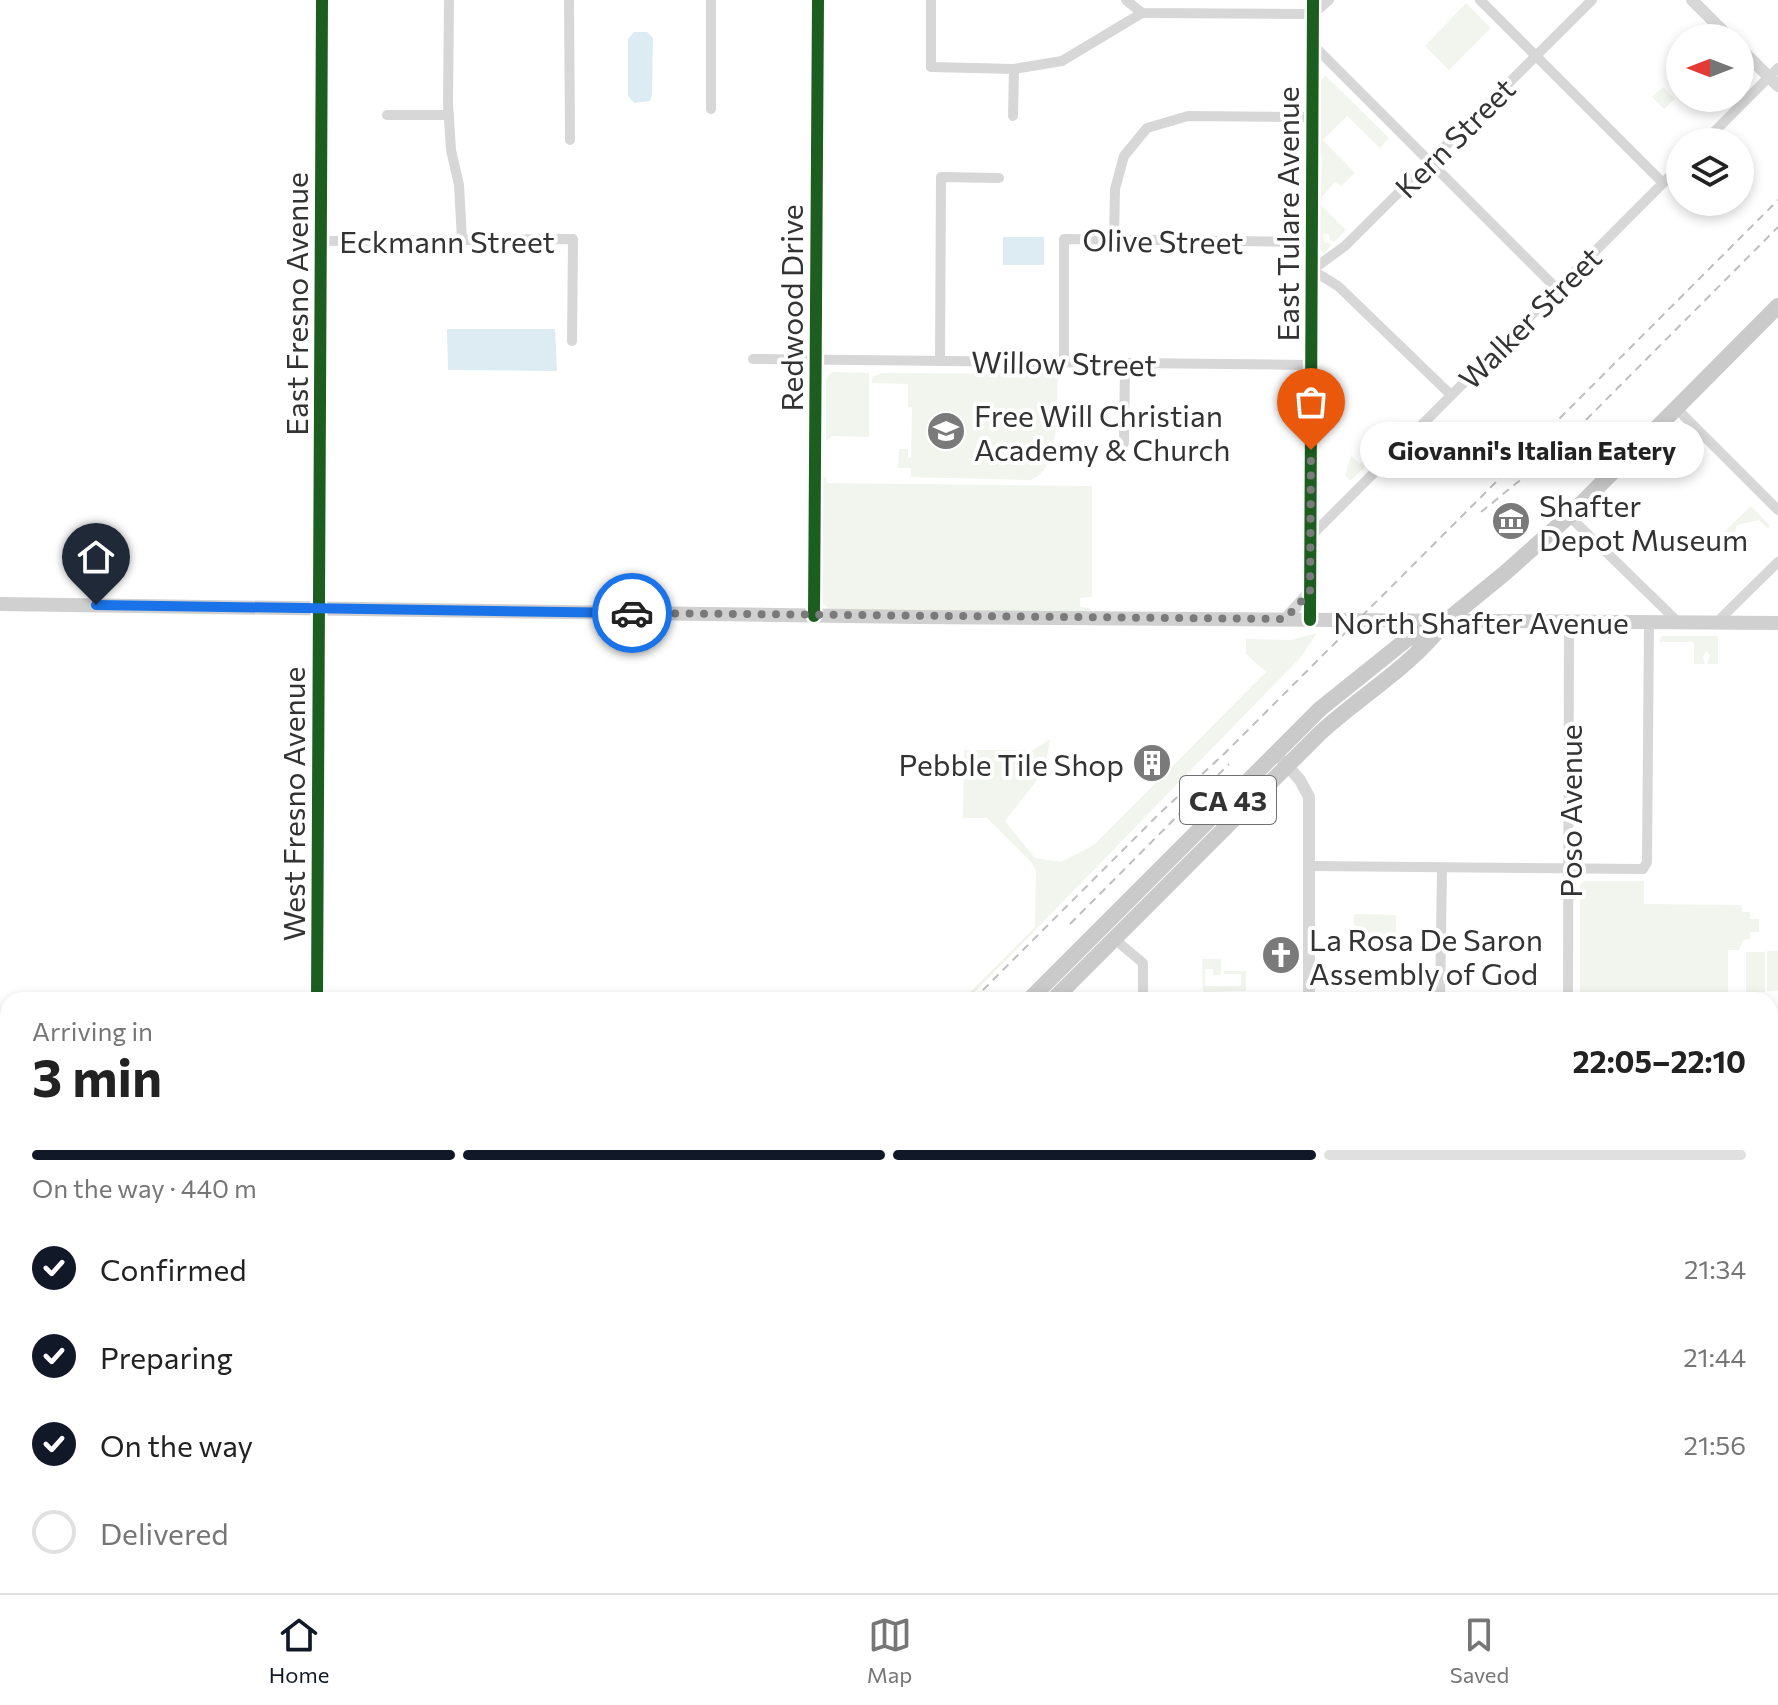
<!DOCTYPE html>
<meta charset="utf-8">
<style>
body{margin:0;font-family:Commissioner,sans-serif;background:#f2f2f2;color:#222;height:100vh;display:flex;flex-direction:column;font-size:30px;white-space:nowrap}
*{box-sizing:border-box;margin:0}
p{font-size:26px;color:#767676}
.icon{flex:none;width:44px;height:44px;fill:none;stroke:currentColor;stroke-width:2;stroke-linecap:round;stroke-linejoin:round}
.map{position:relative;flex:1;overflow:hidden}
.drawer{position:absolute;left:0px;top:992px;width:1778px;height:602px;display:flex;flex-direction:column;background:#fff;border-radius:24px 24px 0 0;box-shadow:0 4px 12px #0003}
.drawer>*{flex:none}
.needle{width:52px;rotate:270deg}
.fabs{position:absolute;left:1666px;top:24px;display:grid;gap:16px}
.fabs a{display:grid;place-items:center;width:88px;height:88px;border-radius:50%;background:#fff;box-shadow:0 4px 12px #0003;font-size:40px}
.pin{position:absolute;display:grid;place-items:center;width:68px;height:68px;color:#fff;margin:-82px -34px;border-radius:50% 50% 50% 0;rotate:-45deg;box-shadow:0 0 8px #0007}
.pin .icon{rotate:45deg}
.courier{position:absolute;display:grid;place-items:center;width:80px;height:80px;margin:-40px;border:6px solid #1a73e8;border-radius:50%;background:#fff;color:#222;box-shadow:0 2px 10px #0007}
.bubble{position:absolute;height:56px;border-radius:28px;background:#fff;box-shadow:0 4px 12px #0003;font-size:26px;font-weight:700;line-height:56px;text-align:center}
.headline em{font-style:normal;font-weight:700}
.headline div{display:flex;flex-direction:column-reverse}
.headline{display:flex;align-items:center;justify-content:space-between;height:136px;padding:0 32px}
h1{font-size:52px;font-weight:700;line-height:60px}
.bar{display:grid;grid-template-columns:repeat(4,1fr);gap:12px 8px;align-content:center;height:96px;padding:0 32px}
.bar i{height:10px;border-radius:6px;background:#e0e0e0}
.bar .on{background:#111827}
.bar p{grid-column:span 4}
ol{padding:0 32px;list-style:none}
li{display:flex;align-items:center;gap:24px;height:88px}
li p{margin-inline-start:auto}
li .icon{padding:8px;border-radius:50%;background:#111827;color:#fff;stroke-width:4}
li:last-child{color:#767676}
li i{width:44px;height:44px;border:4px solid #e0e0e0;border-radius:50%}
.tab-bar{display:flex;justify-content:space-around;align-items:center;height:112px;border-top:2px solid #e0e0e0;background:#fff;font-size:22px;color:#767676}
.tab-bar a{display:grid;justify-items:center;gap:4px}
.tab-bar .on{color:#111827}
.map>svg:first-child{display:block}
</style>
<div class="map">
<svg width="1778" height="1593" viewBox="0 0 1778 1593">
<rect width="100%" height="100%" fill="#fff"/>
<!-- green -->
<g fill="#f1f5ed">
<path d="M 1466,3 L 1491,28 L 1449,70 L 1425,46 Z"/>
<path d="M 1326,76 L 1389,138 L 1380,148 L 1347,116 L 1323,140 L 1355,173 L 1341,186 L 1335,182 L 1322,197 L 1321,205 L 1346,230 L 1334,242 L 1330,240 L 1329,234 L 1323,234 L 1324,242 L 1332,244 L 1324,253 L 1319,249 L 1322,157 L 1320,154 L 1320,81 Z"/>
<path d="M 1663,87 L 1675,99 L 1664,109 L 1652,97 Z"/>
<path d="M 833,372 L 869,373 L 869,437 L 832,436 L 826,441 L 826,380 L 828,375 Z"/>
<path d="M 882,373 L 1058,374 C 1056,402 1062,471 1030,480 L 911,477 L 911,468 L 898,468 L 899,449 L 908,449 L 908,458 L 911,458 L 912,407 L 908,407 L 908,384 L 872,383 L 872,377 Z"/>
<path d="M 1351,456 L 1360,464 L 1366,459 L 1370,462 L 1350,481 L 1345,475 Z"/>
<path d="M 823,477 L 826,477 L 827,483 L 1092,486 L 1092,597 L 1080,598 L 1080,607 L 1091,608 L 1091,612 L 833,611 L 822,603 Z"/>
<path d="M 1751,506 L 1770,526 L 1768,529 L 1759,520 L 1737,525 L 1735,532 L 1727,535 L 1724,532 Z"/>
<path d="M 1317,633 L 1300,658 L 967,1000 L 962,1000 L 1035,927 L 1036,871 L 1032,863 L 987,818 L 963,818 L 964,750 L 1033,750 L 1050,739 L 1045,770 L 1005,821 L 1035,858 L 1061,862 L 1094,845 L 1266,672 L 1246,654 L 1246,639 L 1291,640 Z"/>
<path d="M 1662,636 L 1718,636 L 1718,664 L 1707,664 L 1710,655 L 1706,651 L 1703,657 L 1705,664 L 1694,664 L 1694,642 L 1659,642 Z"/>
<path d="M 1585,881 L 1644,881 L 1644,904 L 1742,905 L 1742,912 L 1750,912 L 1750,919 L 1759,919 L 1759,932 L 1750,932 L 1750,939 L 1743,940 L 1739,950 L 1728,950 L 1728,994 L 1744,995 L 1744,1000 L 1580,1000 L 1580,884 Z"/>
<path d="M 1354,914 L 1396,915 L 1396,936 L 1354,935 Z"/>
<rect x="1767" y="951" width="11" height="40"/>
<rect x="1746" y="952" width="19" height="40"/>
<path d="M 1202,959 L 1221,959 L 1221,975 L 1213,975 L 1213,969 L 1205,969 L 1205,986 L 1241,986 L 1241,974 L 1224,974 L 1224,971 L 1246,971 L 1246,991 L 1203,992 Z"/>
</g>
<!-- water -->
<g fill="#ddebf3">
<path d="M 634,32 L 647,32 L 653,38 L 652,94 L 650,101 L 634,103 L 628,96 L 628,39 Z"/>
<rect x="1003" y="237" width="41" height="28"/>
<path d="M 447,329 L 555,329 L 557,371 L 448,370 Z"/>
<path d="M 1770,1559 L 1778,1559 L 1778,1593 L 1716,1593 L 1716,1586 L 1770,1586 Z"/>
</g>
<g fill="none" stroke-linecap="round" stroke-linejoin="round">
<!-- minor -->
<g stroke="#d7d7d7" stroke-width="10">
<path d="M 449,0 L 448,104 L 451,150 L 459,185 L 462,240"/>
<path d="M 569,0 L 570,140"/>
<path d="M 931,0 L 931,67 L 1014,69 L 1062,61 L 1142,13"/>
<path d="M 1126,0 L 1142,13 L 1313,14 L 1329,0"/>
<path d="M 1480,0 L 1663,183"/>
<path d="M 1313,45 L 1557,289"/>
<path d="M 711,109 L 711,0"/>
<path d="M 387,115 L 449,115"/>
<path d="M 1013,116 L 1014,69"/>
<path d="M 1704,142 L 1778,68"/>
<path d="M 1114,239 L 1115,189 L 1124,156 L 1147,128 L 1188,116 L 1312,117"/>
<path d="M 321,241 L 573,239 L 572,341"/>
<path d="M 753,359 L 1311,365"/>
<path d="M 940,361 L 941,177 L 999,178"/>
<path d="M 1064,362 L 1064,239 L 1311,242"/>
<path d="M 1451,395 L 1338,286 L 1312,270 L 1345,246 L 1592,0"/>
<path d="M 1676,408 L 1778,510"/>
<path d="M 1124,443 L 1125,363"/>
<path d="M 1569,516 L 1678,622"/>
<path d="M 1311,536 L 1680,166"/>
<path d="M 814,616 L 818,0"/>
<path d="M 1717,622 L 1778,562"/>
<path d="M 1309,866 L 1643,869 L 1647,862 L 1649,622"/>
<path d="M 1112,937 L 1143,963 L 1143,1000"/>
<path d="M 317,1000 L 322,0"/>
<path d="M 1440,1000 L 1442,868"/>
<path d="M 1568,1000 L 1569,621"/>
<path d="M 0,1097 L 8,1097"/>
<path d="M 1770,1118 L 1778,1118"/>
<path d="M 1770,1367 L 1778,1367"/>
<path d="M 317,1586 L 317,1593"/>
<path d="M 563,1586 L 563,1593"/>
<path d="M 739,1586 L 739,1593"/>
<path d="M 1504,1587 L 1504,1586"/>
<path d="M 872,1593 L 872,1586"/>
<path d="M 996,1593 L 996,1586"/>
</g>
<!-- tertiary -->
<g stroke="#d7d7d7" stroke-width="12">
<path d="M 1692,0 L 1730,38"/>
<path d="M 1740,48 L 1778,86"/>
<path d="M 1285,619 L 1310,592"/>
<path d="M 1310,620 L 1313,0"/>
<path d="M 1283,761 L 1300,780 L 1309,797 L 1309,1000"/>
<path d="M 1307,1593 L 1307,1586"/>
</g>
<!-- secondary -->
<path stroke="#d0d0d0" stroke-width="14" d="M 0,604 L 917,617 L 1778,623"/>
<!-- primary -->
<g stroke="#cacaca" stroke-width="16">
<path d="M 1029,1000 L 1320,709 L 1406,640 L 1445,622 L 1505,573 L 1569,516 L 1778,306"/>
<path d="M 1053,1000 L 1319,734 C 1360,696 1411,667 1444,623"/>
<path d="M 435,1593 L 442,1586"/>
<path d="M 460,1593 L 467,1586"/>
</g>
<!-- rail -->
<g stroke="#bebebe" stroke-width="2" stroke-dasharray="8 6" stroke-linecap="butt">
<path d="M 1481,512 L 1551,455 L 1778,227"/>
<path d="M 1070,924 L 1229,764"/>
<path d="M 973,1000 L 1160,813 L 1225,753 L 1778,200"/>
<path d="M 393,1593 L 400,1586"/>
</g>
<!-- cycleway casing -->
<g stroke="#fff" stroke-width="17">
<g id="cycleway">
<path d="M 814,616 L 818,0"/>
<path d="M 1310,620 L 1313,0"/>
<path d="M 317,1000 L 322,0"/>
</g>
</g>
<!-- cycleway -->
<use href="#cycleway" stroke="#1b5e20" stroke-width="12"/>
</g>
<g fill="none" stroke-linecap="round" stroke-linejoin="round">
<!-- done -->
<path stroke="#7a7a7a" stroke-width="8" stroke-dasharray="0 14.4" d="M 632,613 L 1285,619 L 1310,592 L 1311,450"/>
<!-- route -->
<path stroke="#1a73e8" stroke-width="10" d="M 96,605 L 632,613"/>
</g>
<!-- icons -->
<defs>
<g id="school-disc" transform="scale(2)"><circle r="9.5" fill="#7a7a7a" stroke="#fff"/><path d="M0-5L7-2L0 1L-7-2ZM-4 1L0 2.5L4 1V4Q0 6-4 4Z" fill="#fff"/></g>
<g id="museum-disc" transform="scale(2)"><circle r="9.5" fill="#7a7a7a" stroke="#fff"/><path d="M0-6L6-3V-2H-6V-3ZM-5-1h2V3h-2ZM-1-1h2V3h-2ZM3-1h2V3H3ZM-6 4H6V6H-6Z" fill="#fff"/></g>
<g id="building-disc" transform="scale(2)"><circle r="9.5" fill="#7a7a7a" stroke="#fff"/><path d="M-4-6H4V6H1V3H-1V6H-4ZM-2.5-4.3h1.7v1.8h-1.7ZM.8-4.3h1.7v1.8H.8ZM-2.5-1h1.7V.8h-1.7ZM.8-1h1.7V.8H.8Z" fill="#fff"/></g>
<g id="church-disc" transform="scale(2)"><circle r="9.5" fill="#7a7a7a" stroke="#fff"/><path d="M-1.2-6h2.4v3.5h3.3v2.4h-3.3V6h-2.4V-.1h-3.3v-2.4h3.3Z" fill="#fff"/></g>
</defs>
<g fill-rule="evenodd">
<use href="#school-disc" x="946" y="431"/>
<use href="#museum-disc" x="1511" y="521"/>
<use href="#building-disc" x="1152" y="763"/>
<use href="#church-disc" x="1281" y="955"/>
</g>
<g text-anchor="middle" dominant-baseline="central" stroke-width="8" stroke-linejoin="round" paint-order="stroke">
<!-- shield labels -->
<rect fill="#fff" stroke="#707070" stroke-width="2" x="1180" y="776" width="96" height="48" rx="6"/>
<g font-size="28" font-weight="bold" fill="#333">
<text x="1228" y="800">CA 43</text>
</g>
<!-- street labels -->
<g font-size="30" fill="#333" stroke="#fff">
<text transform="translate(1454 137) rotate(-45)">Kern Street</text>
<text transform="translate(1286 214) rotate(-90)">East Tulare Avenue</text>
<text x="447" y="240">Eckmann Street</text>
<text transform="translate(1163 240) rotate(1)">Olive Street</text>
<text transform="translate(295 304) rotate(-90)">East Fresno Avenue</text>
<text transform="translate(790 308) rotate(-90)">Redwood Drive</text>
<text transform="translate(1529 317) rotate(-45)">Walker Street</text>
<text transform="translate(1064 362) rotate(1)">Willow Street</text>
<text x="1481" y="621">North Shafter Avenue</text>
<text transform="translate(292 804) rotate(-90)">West Fresno Avenue</text>
<text transform="translate(1569 811) rotate(-90)">Poso Avenue</text>
</g>
<!-- poi labels -->
<g font-size="30" fill="#333" stroke="#fff" text-anchor="start">
<text x="974" y="414">Free Will Christian<tspan x="974" dy="34">Academy &amp; Church</tspan></text>
<text x="1539" y="504">Shafter<tspan x="1539" dy="34">Depot Museum</tspan></text>
<text x="1124" y="763" text-anchor="end">Pebble Tile Shop</text>
<text x="1309" y="938">La Rosa De Saron<tspan x="1309" dy="34">Assembly of God</tspan></text>
</g>
</g>
</svg>
<div class="fabs">
<a><svg class="needle" viewBox="-14 -14 28 28"><path d="M0-13l5 13h-10z" fill="#e53935"/><path d="M0 13l5-13h-10z" fill="#767676"/></svg></a>
<a><svg class="icon" aria-label="layers" viewBox="0 0 24 24"><path d="M12 4l9 5-9 5-9-5zM3 14l9 5 9-5"/></svg></a>
</div>
<div class="pin" style="left:1311px;top:450px;background:#ea580c"><svg class="icon" aria-label="bag" viewBox="0 0 24 24"><path d="M5 8h14l-1 12H6zM9 8a3 3 0 0 1 6 0"/></svg></div>
<div class="pin" style="left:96px;top:605px;background:#1f2937"><svg class="icon" aria-label="home" viewBox="0 0 24 24"><path d="M3 11l9-7 9 7M6 9v11h12V9"/></svg></div>
<div class="courier" style="left:632px;top:613px"><svg class="icon" aria-label="car" viewBox="0 0 24 24"><path d="M5 17H2v-5l4-1 3-4h7l3 4 3 1v5h-3M9 17h6M6 11h13"/><circle cx="7" cy="17" r="2"/><circle cx="17" cy="17" r="2"/></svg></div>
<div class="bubble" style="left:1360px;top:422px;width:344px">Giovanni's Italian Eatery</div>
<section class="drawer">
<div class="headline"><div><h1>3 min</h1><p>Arriving in</p></div><em>22:05–22:10</em></div>
<div class="bar"><i class="on"></i><i class="on"></i><i class="on"></i><i></i><p>On the way · 440 m</p></div>
<ol>
<li><svg class="icon" aria-label="check" viewBox="0 0 24 24"><path d="M5 12l5 5 9-10"/></svg>Confirmed<p>21:34</p></li>
<li><svg class="icon" aria-label="check" viewBox="0 0 24 24"><path d="M5 12l5 5 9-10"/></svg>Preparing<p>21:44</p></li>
<li><svg class="icon" aria-label="check" viewBox="0 0 24 24"><path d="M5 12l5 5 9-10"/></svg>On the way<p>21:56</p></li>
<li><i></i>Delivered</li>
</ol>
</section>
</div>
<nav class="tab-bar">
<a class="on"><svg class="icon" aria-label="home" viewBox="0 0 24 24"><path d="M3 11l9-7 9 7M6 9v11h12V9"/></svg>Home</a>
<a><svg class="icon" aria-label="map" viewBox="0 0 24 24"><path d="M3 6l6-2 6 2 6-2v14l-6 2-6-2-6 2zM9 4v14M15 6v14"/></svg>Map</a>
<a><svg class="icon" aria-label="saved" viewBox="0 0 24 24"><path d="M7 4h10v16l-5-4-5 4z"/></svg>Saved</a>
</nav>
